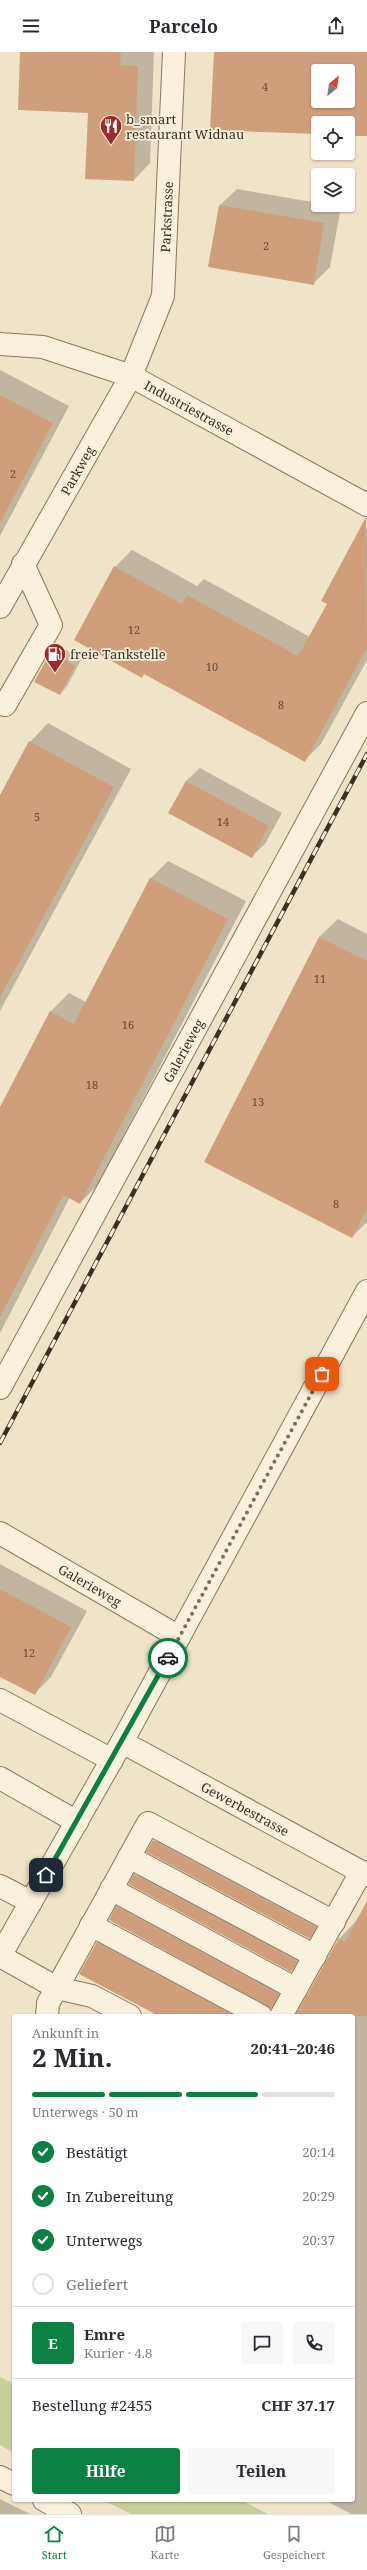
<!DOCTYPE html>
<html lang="de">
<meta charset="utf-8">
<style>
body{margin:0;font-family:"Noto Serif",serif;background:#f7f7f7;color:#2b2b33;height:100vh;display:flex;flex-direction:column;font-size:15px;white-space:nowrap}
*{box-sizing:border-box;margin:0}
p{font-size:13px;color:#7c7c81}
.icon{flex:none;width:22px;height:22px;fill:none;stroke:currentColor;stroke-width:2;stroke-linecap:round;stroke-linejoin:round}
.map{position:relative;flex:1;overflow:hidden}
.panel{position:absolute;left:12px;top:1962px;width:343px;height:488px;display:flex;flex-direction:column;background:#fff;border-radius:4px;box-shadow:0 1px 3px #0004}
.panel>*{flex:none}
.needle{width:26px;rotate:29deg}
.tools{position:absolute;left:311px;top:12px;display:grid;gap:8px}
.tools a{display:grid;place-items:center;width:44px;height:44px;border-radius:4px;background:#fff;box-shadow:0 1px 3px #0004;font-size:20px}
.pin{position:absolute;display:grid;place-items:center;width:34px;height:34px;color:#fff;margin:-17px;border-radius:8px;box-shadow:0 2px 6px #0006}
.courier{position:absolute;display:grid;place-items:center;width:40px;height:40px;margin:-20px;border:3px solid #0b8043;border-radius:50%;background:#fff;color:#222;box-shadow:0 1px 5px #0007}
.head em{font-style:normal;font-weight:700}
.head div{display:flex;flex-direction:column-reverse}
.head{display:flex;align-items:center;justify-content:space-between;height:68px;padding:0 20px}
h1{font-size:26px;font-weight:700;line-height:30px}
.bar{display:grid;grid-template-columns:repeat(4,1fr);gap:6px 4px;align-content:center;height:48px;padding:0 20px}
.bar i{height:5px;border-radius:3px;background:#e1e1e2}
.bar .on{background:#0b8043}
.bar p{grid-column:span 4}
.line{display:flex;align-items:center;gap:10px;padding:0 20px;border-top:1px solid #e1e1e2}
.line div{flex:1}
.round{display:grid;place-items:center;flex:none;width:42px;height:42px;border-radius:4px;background:#f7f7f7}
ol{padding:0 20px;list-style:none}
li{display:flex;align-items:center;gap:12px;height:44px}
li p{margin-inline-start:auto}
li .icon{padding:4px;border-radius:50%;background:#0b8043;color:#fff;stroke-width:4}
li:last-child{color:#7c7c81}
li i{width:22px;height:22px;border:2px solid #e1e1e2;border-radius:50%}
.action{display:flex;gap:8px;margin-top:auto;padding:8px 20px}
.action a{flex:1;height:46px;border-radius:4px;background:#0b8043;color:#fff;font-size:16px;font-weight:700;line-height:46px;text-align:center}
.action a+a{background:#f7f7f7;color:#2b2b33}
header{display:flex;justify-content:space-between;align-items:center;height:52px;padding:0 20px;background:#fff;font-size:18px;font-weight:700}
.tabs{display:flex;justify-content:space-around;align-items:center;height:56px;border-top:1px solid #e1e1e2;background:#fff;font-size:11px;color:#7c7c81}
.tabs a{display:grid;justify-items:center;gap:2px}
.tabs .on{color:#0b8043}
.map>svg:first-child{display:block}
</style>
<header><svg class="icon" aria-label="menu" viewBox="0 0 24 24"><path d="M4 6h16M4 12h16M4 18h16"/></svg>Parcelo<svg class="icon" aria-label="share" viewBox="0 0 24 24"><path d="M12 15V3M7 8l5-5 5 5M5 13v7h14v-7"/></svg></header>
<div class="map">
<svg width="367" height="2462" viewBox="0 0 367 2462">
<rect width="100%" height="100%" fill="#f0e4c8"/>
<!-- green -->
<g fill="#c9cf9b">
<path d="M 0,2325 L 14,2332 L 14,2401 L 0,2393 Z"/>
<path d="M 103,2448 L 241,2448 L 268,2462 L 131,2462 Z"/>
</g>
<!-- shadow -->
<g fill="#0003">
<path d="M 21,0 L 154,0 L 150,111 L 134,128 L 89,60 Z"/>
<path d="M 237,137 L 318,151 L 318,153 L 341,155 L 330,215 L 313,232 L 220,153 Z"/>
<path d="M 0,318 L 69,354 L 0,484 Z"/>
<path d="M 367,477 L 367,608 L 321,692 L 304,709 L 145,621 L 142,624 L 115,515 L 132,498 L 197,534 L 204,527 L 310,585 L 328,552 L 354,490 Z"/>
<path d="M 58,594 L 82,606 L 67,634 L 60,642 L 50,601 Z"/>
<path d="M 48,671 L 131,717 L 0,959 L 0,745 L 30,690 Z"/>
<path d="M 200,716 L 282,761 L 265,792 L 251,805 L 170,760 L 186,729 Z"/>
<path d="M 168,809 L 246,849 L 98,1133 L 80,1151 L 70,1145 L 0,1281 L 0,1057 L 51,959 L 69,941 L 86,950 L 150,827 Z"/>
<path d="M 338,867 L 367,882 L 367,1170 L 352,1185 L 319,885 Z"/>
<path d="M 0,1512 L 87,1559 L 51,1625 L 34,1642 L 0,1624 Z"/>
<path d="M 161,1781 L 323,1867 L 317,1878 L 309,1886 L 148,1800 Z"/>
<path d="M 143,1815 L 304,1901 L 299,1911 L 291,1919 L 130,1832 Z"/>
<path d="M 125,1847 L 286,1934 L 278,1948 L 269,1957 L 272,1958 L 289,1955 L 299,1960 L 339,1887 L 367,1857 L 367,2462 L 351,2462 L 325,2448 L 353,2448 L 353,1964 L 161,1964 L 97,1891 L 114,1874 L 249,1946 L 250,1944 L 117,1855 Z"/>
<path d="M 0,2447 L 30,2462 L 0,2462 Z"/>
</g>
<!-- building -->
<g fill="#cf9f7d" fill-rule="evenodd">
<path d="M 20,0 L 121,0 L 120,13 L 138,14 L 134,129 L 85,127 L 88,61 L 18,58 Z"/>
<path d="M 214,0 L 367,0 L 367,84 L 348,84 L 348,71 L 318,71 L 318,82 L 210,78 ZM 318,19 L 348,19 L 348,49 L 318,49 Z"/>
<path d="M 219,153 L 324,171 L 314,233 L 208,215 Z"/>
<path d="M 0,343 L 53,371 L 0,471 Z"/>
<path d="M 366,465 L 367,596 L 305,710 L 144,622 L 142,626 L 74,588 L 114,514 L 182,552 L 187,543 L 298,604 L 327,552 L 321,549 Z"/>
<path d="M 50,601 L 75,614 L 60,643 L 34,630 Z"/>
<path d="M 29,689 L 114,735 L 0,945 L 0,743 Z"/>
<path d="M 186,729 L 269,774 L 252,806 L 168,761 Z"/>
<path d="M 150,826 L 228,867 L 80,1152 L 63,1143 L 0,1265 L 0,1055 L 50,959 L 74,972 Z"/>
<path d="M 319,885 L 367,909 L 367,1157 L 352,1186 L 204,1110 Z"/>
<path d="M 0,1537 L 71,1575 L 35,1643 L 0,1625 Z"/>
<path d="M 153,1788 L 316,1875 L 310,1887 L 146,1800 Z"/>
<path d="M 134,1822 L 297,1909 L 291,1920 L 128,1832 Z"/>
<path d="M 367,1849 L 367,1964 L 295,1964 L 339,1886 L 345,1890 Z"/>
<path d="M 116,1854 L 279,1942 L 271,1957 L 109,1868 Z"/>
<path d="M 97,1890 L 235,1964 L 159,1964 L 79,1922 Z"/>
</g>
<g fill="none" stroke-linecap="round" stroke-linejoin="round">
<!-- minor casing -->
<g stroke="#8d765c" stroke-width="24">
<g id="minor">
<path id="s1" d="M 0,292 L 43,295 L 131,324 L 367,453"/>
<path id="s2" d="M 0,555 L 131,324 L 163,244 L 174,0"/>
<path d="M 0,652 L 5,653 L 51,573 L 23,512"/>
<path id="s3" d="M 0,1336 L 367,661"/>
<path id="s4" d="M 0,1481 L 179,1585"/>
<path d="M 0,1648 L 112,1708"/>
<path id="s5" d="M 122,1690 L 367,1823"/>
<path d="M 0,1726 L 77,1770"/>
<path d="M 129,1805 L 315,1904"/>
<path d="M 0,1834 L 31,1850"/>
<path d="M 111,1837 L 296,1937"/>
<path d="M 91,1873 L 261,1964"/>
<path d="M 0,1904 L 122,1690 L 367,1239"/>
<path d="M 0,1904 L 57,1936 L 148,1771 L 334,1870"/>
<path d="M 47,1964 L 48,1951 L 57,1936 L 92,1944 L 130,1964"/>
<path d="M 281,1964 L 361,1820"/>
<path d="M 0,2425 L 14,2432"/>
<path d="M 44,2448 L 70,2462"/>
</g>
</g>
<!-- minor -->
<use href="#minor" stroke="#faf1dc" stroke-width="22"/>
<!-- rail casing -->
<g stroke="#3d2e20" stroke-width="4.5">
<path id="rail" d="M 0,1391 L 367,702"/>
</g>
<!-- rail -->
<use href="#rail" stroke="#f7eed8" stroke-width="3" stroke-dasharray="9" stroke-linecap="butt"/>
</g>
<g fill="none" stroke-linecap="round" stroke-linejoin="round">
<!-- done -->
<path stroke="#7c6e5b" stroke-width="4" stroke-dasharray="0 7.2" d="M 168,1606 L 322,1322"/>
<!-- route -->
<path stroke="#0b8043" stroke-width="5" d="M 46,1823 L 168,1606"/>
</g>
<!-- icons -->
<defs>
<g id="restaurant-pin" transform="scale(1.15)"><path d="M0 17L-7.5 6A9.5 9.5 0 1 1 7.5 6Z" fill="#9e2a2b" stroke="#f7eed8"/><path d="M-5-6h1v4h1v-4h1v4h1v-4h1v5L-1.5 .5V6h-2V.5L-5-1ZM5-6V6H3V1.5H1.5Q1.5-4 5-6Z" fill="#fff"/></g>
<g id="fuel-pin" transform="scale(1.15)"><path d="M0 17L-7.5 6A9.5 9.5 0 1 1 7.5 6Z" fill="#9e2a2b" stroke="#f7eed8"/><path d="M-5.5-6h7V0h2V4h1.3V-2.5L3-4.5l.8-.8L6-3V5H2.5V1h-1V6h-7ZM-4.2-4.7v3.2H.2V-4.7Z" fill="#fff"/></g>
</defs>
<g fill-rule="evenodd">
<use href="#restaurant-pin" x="111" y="74"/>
<use href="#fuel-pin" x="55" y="602"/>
</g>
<g text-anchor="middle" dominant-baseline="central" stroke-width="3.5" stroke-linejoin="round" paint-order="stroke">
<!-- number labels -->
<g font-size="11" fill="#624a37">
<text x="265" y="34">4</text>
<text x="266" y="193">2</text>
<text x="13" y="421">2</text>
<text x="134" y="577">12</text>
<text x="212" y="614">10</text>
<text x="281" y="652">8</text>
<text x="37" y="764">5</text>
<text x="223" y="769">14</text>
<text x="320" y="926">11</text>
<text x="128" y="972">16</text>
<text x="92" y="1032">18</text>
<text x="258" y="1049">13</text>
<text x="336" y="1151">8</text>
<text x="29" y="1600">12</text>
</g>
<!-- poi labels -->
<g font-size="13" fill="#3d2e20" stroke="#f7eed8" text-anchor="start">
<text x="126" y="67">b_smart<tspan x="126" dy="15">restaurant Widnau</tspan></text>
<text x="70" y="602">freie Tankstelle</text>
</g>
<!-- street labels -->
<g font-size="13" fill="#3d2e20" stroke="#f7eed8">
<text stroke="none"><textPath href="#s2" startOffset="431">Parkstrasse</textPath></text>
<text stroke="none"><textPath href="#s1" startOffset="202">Industriestrasse</textPath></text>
<text stroke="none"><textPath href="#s2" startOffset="157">Parkweg</textPath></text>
<text stroke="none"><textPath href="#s3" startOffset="384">Galerieweg</textPath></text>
<text stroke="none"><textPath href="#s4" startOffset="104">Galerieweg</textPath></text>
<text stroke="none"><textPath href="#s5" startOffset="140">Gewerbestrasse</textPath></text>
</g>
</g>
</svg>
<div class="tools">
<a><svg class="needle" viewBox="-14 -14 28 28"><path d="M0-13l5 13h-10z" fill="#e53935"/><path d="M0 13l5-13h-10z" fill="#7c7c81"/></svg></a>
<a><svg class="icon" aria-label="locate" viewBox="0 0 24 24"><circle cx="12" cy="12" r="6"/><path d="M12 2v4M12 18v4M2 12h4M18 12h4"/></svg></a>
<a><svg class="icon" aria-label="layers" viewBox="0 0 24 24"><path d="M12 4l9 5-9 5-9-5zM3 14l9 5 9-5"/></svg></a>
</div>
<div class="pin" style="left:322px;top:1322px;background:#ea580c"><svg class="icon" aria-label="bag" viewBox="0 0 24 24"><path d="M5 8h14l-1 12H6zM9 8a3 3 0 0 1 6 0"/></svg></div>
<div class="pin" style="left:46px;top:1823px;background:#1f2937"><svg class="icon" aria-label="home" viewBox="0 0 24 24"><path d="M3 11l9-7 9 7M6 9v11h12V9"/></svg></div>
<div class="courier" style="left:168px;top:1606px"><svg class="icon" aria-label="car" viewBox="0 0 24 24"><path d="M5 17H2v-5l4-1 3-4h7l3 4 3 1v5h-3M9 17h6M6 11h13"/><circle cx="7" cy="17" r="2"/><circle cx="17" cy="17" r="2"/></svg></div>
<section class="panel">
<div class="head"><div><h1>2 Min.</h1><p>Ankunft in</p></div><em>20:41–20:46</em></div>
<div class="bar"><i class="on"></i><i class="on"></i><i class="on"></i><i></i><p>Unterwegs · 50 m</p></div>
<ol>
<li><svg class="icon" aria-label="check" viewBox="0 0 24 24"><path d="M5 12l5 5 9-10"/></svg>Bestätigt<p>20:14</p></li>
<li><svg class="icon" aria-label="check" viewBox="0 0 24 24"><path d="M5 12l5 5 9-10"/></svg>In Zubereitung<p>20:29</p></li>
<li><svg class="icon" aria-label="check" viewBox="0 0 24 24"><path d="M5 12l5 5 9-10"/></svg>Unterwegs<p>20:37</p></li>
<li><i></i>Geliefert</li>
</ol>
<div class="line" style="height:72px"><b class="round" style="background:#0b8043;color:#fff">E</b><div><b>Emre</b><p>Kurier · 4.8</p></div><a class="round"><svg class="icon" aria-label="chat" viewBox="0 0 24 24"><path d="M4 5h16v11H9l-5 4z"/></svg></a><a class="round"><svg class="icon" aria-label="phone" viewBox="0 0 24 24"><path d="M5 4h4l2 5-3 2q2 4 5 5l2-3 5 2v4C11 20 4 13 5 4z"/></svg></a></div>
<div class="line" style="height:52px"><div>Bestellung #2455</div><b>CHF 37.17</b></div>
<div class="action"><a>Hilfe</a><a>Teilen</a></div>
</section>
</div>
<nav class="tabs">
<a class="on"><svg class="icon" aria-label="home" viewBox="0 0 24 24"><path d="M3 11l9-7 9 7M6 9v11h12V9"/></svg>Start</a>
<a><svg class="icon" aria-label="map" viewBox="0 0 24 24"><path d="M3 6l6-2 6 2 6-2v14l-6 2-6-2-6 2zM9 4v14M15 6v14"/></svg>Karte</a>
<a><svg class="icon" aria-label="saved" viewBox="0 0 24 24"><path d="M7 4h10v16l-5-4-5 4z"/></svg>Gespeichert</a>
</nav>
